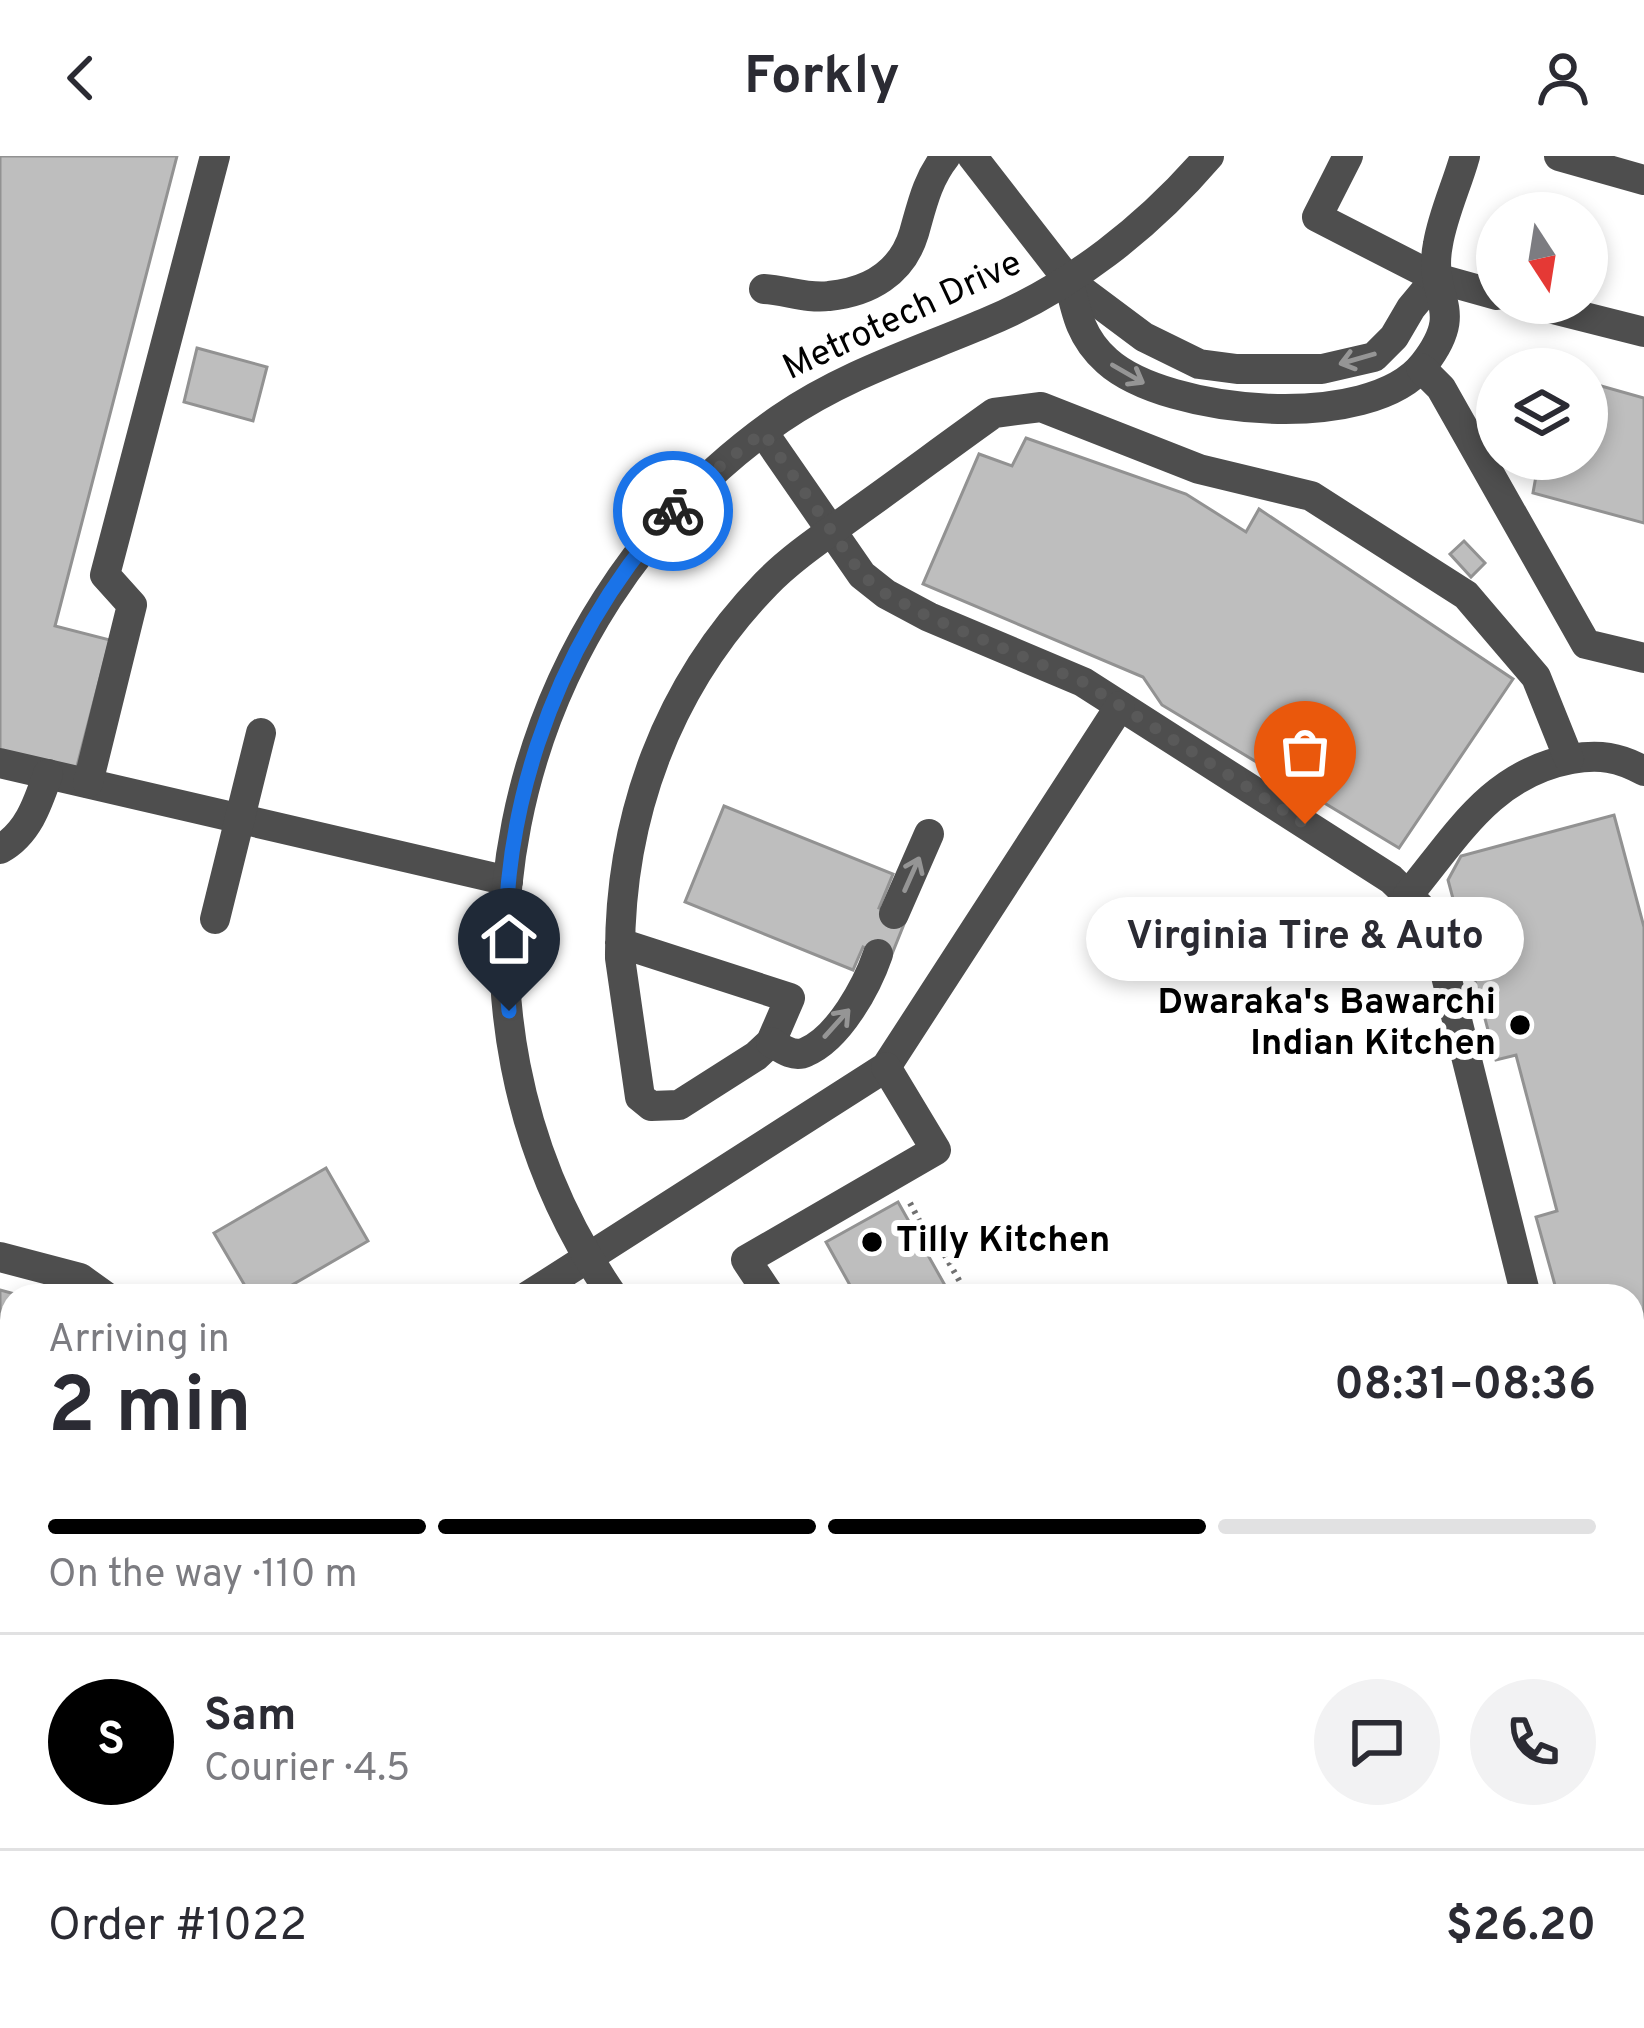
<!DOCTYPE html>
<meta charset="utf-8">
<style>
body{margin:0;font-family:Overpass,sans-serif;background:#f2f2f3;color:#2b2b33;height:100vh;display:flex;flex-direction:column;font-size:45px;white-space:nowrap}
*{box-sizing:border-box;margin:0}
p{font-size:39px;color:#7c7c81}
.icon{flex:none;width:66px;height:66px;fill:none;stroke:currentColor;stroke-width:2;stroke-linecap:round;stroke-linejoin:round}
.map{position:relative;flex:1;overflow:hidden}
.side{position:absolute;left:0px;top:1128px;width:1644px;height:744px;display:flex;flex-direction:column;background:#fff;border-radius:36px 36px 0 0;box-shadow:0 6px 18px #0003}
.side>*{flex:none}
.needle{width:78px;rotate:168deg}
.fabs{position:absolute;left:1476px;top:36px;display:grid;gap:24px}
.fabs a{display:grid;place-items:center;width:132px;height:132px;border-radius:50%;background:#fff;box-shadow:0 6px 18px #0003;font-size:60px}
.pin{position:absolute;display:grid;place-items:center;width:102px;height:102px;color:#fff;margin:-123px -51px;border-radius:50% 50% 50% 0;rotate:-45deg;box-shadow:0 0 12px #0007}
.pin .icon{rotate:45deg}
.courier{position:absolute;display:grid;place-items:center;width:120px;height:120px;margin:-60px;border:9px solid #1a73e8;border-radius:50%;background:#fff;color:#222;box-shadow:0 3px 15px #0007}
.bubble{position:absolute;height:84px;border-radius:42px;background:#fff;box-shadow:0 6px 18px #0003;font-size:39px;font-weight:700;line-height:84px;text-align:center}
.summary em{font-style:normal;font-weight:700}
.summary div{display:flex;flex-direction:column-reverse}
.summary{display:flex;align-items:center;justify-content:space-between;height:204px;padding:0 48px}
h1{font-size:78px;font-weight:700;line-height:90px}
.bar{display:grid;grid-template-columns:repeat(4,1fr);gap:18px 12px;align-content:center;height:144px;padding:0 48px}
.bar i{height:15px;border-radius:9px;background:#e1e1e2}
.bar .on{background:#000}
.bar p{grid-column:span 4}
.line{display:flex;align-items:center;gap:30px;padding:0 48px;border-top:3px solid #e1e1e2}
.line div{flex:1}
.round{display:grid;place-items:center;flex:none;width:126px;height:126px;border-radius:63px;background:#f2f2f3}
header{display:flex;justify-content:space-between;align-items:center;height:156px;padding:0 48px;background:#fff;font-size:54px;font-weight:700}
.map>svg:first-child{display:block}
</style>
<header><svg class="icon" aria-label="back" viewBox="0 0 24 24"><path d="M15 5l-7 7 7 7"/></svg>Forkly<svg class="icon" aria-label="person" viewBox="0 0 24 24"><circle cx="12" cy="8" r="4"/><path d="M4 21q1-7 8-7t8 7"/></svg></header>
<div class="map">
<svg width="1644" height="1872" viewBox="0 0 1644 1872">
<rect width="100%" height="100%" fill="#fff"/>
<!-- building -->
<g fill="#bebebe" stroke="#929292" stroke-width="3">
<path d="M 0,0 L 177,0 L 55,470 L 110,484 L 76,614 L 0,594 Z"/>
<path d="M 197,192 L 267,211 L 253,265 L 184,246 Z"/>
<path d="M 1587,226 L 1644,242 L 1644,367 L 1533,337 L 1539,303 L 1587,303 Z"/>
<path d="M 1026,282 L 1186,338 L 1246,376 L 1259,353 L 1513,523 L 1399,692 L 1162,549 L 1143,521 L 923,428 L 979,298 L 1012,310 Z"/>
<path d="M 1464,385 L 1485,407 L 1471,421 L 1450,398 Z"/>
<path d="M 724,650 L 893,718 L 879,752 L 906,763 L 890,803 L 863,791 L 853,814 L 685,746 Z"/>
<path d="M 1614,659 L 1644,771 L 1644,1380 L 1632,1336 L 1632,1140 L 1558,1140 L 1536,1061 L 1557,1055 L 1516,899 L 1496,904 L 1448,724 L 1461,700 Z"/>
<path d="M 326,1012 L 368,1085 L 273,1140 L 251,1140 L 214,1077 Z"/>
<path d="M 898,1046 L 951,1140 L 856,1140 L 826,1086 Z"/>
<path d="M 0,1134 L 22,1140 L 12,1140 L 12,1380 L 0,1362 Z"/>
<path d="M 12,1604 L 12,1860 L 477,1860 L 484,1872 L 0,1872 L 0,1611 Z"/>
<path d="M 1632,1825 L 1644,1825 L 1644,1872 L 1614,1872 L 1614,1860 L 1632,1860 Z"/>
</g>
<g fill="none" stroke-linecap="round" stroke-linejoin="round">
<!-- path -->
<path stroke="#707070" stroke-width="6" stroke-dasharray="3 6" stroke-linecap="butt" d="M 910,1047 L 921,1068 L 931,1075 L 968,1140"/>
<!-- minor -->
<g stroke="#4e4e4e" stroke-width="30">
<path d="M 972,0 L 1069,125 L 1144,181 L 1199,208 L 1237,213 L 1322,213 L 1374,201 L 1394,181 L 1411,152 L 1436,122"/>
<path d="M 1348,0 L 1317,61 L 1436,122 L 1497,139"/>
<path d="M 1559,0 L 1644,24"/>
<path d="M 1069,125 C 1076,157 1081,182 1107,205 C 1167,259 1371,277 1424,208 C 1468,151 1427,144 1438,88 C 1443,58 1457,29 1465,0"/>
<path d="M 764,133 C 785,134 808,143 829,140 C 869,136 902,117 914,77 C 922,49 927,24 946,0"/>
<path d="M 1529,147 L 1644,176"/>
<path d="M 1421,212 L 1441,232 L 1586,488 L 1644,502"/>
<path d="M 763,276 L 862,419 L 886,438 L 929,461 L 1083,526 L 1391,723 L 1424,755 L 1434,772 L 1526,1140"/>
<path d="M 0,607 L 508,725"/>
<path d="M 88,627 L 132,449 L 105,419 L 215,0"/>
<path d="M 0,693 C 28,678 38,647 48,618"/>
<path d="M 1408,739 C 1457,680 1491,618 1571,603 C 1599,598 1619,601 1644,615"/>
<path d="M 894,758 L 929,678"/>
<path d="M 215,763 L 261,577"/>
<path d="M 620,787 L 790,842 L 771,886 L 756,900 L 679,949 L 651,950 L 640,941 L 620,802 C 619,661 667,530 766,428 C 793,400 829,377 860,354 C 905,322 949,289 994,257 L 1041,251 L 1199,313 L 1311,340 L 1466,439 L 1536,521 L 1569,603"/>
<path d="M 771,886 C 782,893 794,902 806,896 C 839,882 867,830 878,798"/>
<path d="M 0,1101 L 80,1122 L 105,1140"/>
<path d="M 528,1140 L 886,911 L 1120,550"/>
<path d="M 613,1140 C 414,854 499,459 780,263 C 844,219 914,197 985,167 C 1071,132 1149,70 1209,0"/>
<path d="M 770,1140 L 746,1104 L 936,994 L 886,911"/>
<path d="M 1632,1452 L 1644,1456"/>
<path d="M 0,1479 L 12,1472"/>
<path d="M 1632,1573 L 1644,1576"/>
<path d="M 1632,1749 L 1644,1746"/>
<path d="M 548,1860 L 555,1872"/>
<path d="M 1487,1860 L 1487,1872"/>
<path d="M 1547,1860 L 1548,1872"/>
<path d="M 921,1872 L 924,1860"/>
</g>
</g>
<!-- one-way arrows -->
<defs><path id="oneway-shaft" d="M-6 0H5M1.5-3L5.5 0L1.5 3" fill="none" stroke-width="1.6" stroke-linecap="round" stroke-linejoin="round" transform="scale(3)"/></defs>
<g stroke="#959595">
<use href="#oneway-shaft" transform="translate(1357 203) rotate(164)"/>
<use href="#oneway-shaft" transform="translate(1128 218) rotate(30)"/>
<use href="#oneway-shaft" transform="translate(912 718) rotate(-66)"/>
<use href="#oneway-shaft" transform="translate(837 867) rotate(-48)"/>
</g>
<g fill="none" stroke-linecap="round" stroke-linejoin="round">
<!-- done -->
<path stroke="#595959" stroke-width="12" stroke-dasharray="0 21.6" d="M 673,355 L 704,323 L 763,276 L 862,419 L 886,438 L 929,461 L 1083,526 L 1305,668"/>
<!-- route -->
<path stroke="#1a73e8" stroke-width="15" d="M 509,855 C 490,672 550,492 673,355"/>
</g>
<!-- markers -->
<g fill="#000" stroke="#fff" stroke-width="4.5">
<circle cx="1520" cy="869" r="12"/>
<circle cx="872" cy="1086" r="12"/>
</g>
<g text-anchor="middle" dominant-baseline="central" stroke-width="12" stroke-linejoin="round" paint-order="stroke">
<!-- street labels -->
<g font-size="36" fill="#000" stroke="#fff">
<text transform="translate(903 161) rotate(-25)">Metrotech Drive</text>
</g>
<!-- poi labels -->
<g font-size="36" font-weight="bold" fill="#000" stroke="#fff" text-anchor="end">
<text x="1496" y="848">Dwaraka's Bawarchi<tspan x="1496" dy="41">Indian Kitchen</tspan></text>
<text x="896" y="1086" text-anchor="start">Tilly Kitchen</text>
</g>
</g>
</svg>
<div class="fabs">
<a><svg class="needle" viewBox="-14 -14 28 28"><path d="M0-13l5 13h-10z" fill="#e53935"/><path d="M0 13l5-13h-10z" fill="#7c7c81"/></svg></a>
<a><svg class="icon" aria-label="layers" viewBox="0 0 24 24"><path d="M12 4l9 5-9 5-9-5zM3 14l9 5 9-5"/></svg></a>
</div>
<div class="pin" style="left:1305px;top:668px;background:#ea580c"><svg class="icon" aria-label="bag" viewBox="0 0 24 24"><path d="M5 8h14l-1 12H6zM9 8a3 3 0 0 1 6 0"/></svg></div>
<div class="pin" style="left:509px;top:855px;background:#1f2937"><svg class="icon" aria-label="home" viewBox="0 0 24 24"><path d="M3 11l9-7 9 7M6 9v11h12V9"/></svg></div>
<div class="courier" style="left:673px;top:355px"><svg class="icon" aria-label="bike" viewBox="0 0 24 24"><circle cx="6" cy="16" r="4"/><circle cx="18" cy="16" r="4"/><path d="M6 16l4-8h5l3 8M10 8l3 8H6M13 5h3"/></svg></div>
<div class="bubble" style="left:1086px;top:741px;width:438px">Virginia Tire &amp; Auto</div>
<section class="side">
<div class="summary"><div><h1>2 min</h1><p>Arriving in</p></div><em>08:31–08:36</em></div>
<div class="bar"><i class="on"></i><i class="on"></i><i class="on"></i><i></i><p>On the way · 110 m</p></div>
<div class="line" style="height:216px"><b class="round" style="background:#000;color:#fff">S</b><div><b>Sam</b><p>Courier · 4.5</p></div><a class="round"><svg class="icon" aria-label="chat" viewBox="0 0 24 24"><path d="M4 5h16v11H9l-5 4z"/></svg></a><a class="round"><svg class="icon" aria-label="phone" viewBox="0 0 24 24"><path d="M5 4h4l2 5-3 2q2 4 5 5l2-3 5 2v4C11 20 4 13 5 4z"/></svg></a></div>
<div class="line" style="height:156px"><div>Order #1022</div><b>$26.20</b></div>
</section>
</div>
